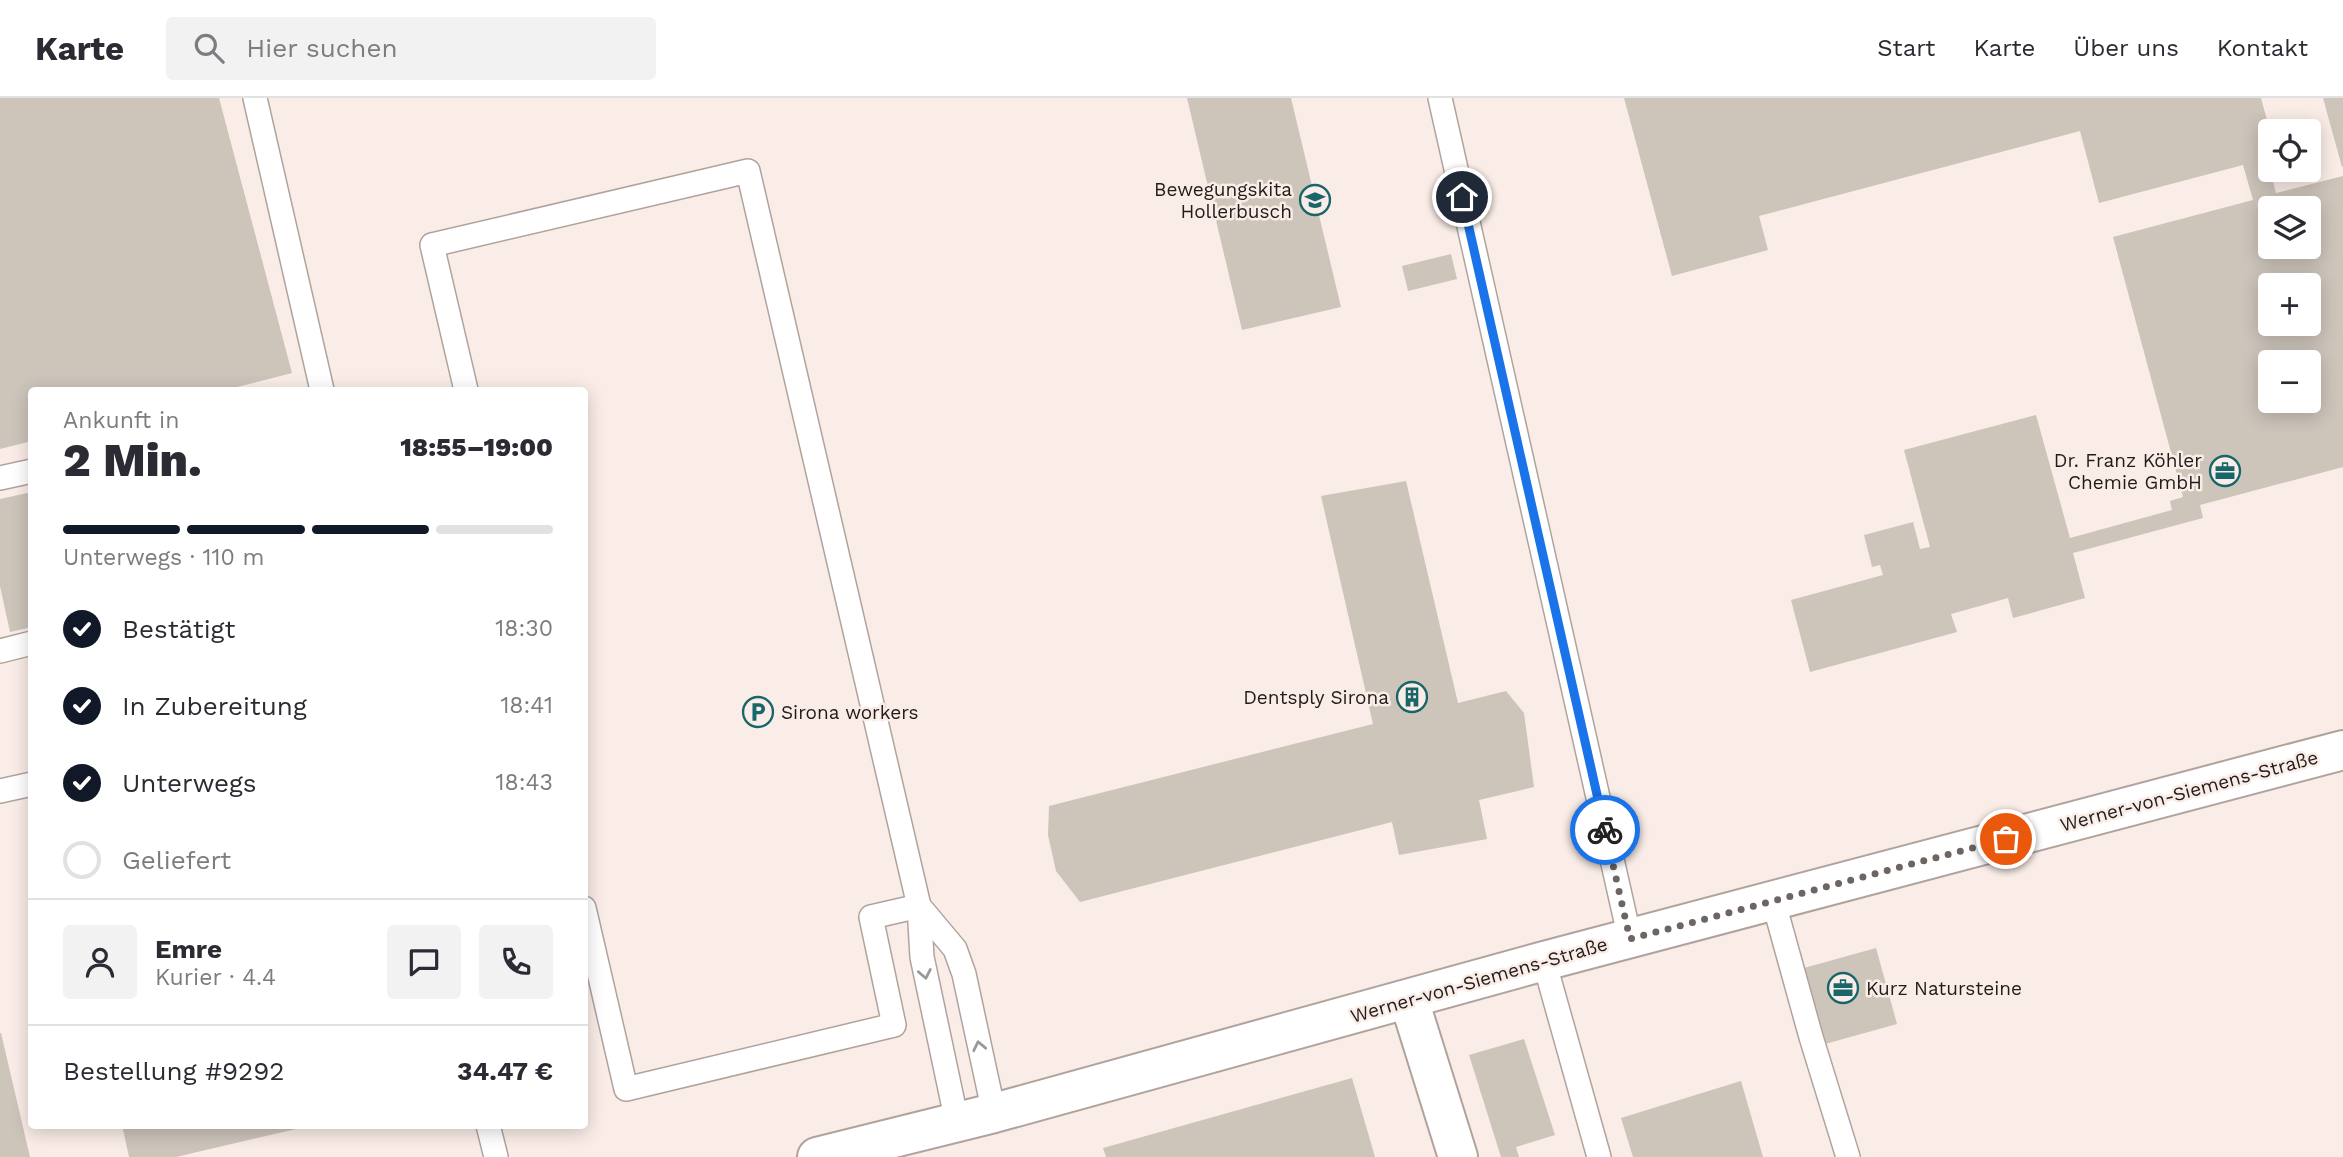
<!DOCTYPE html>
<html lang="de">
<meta charset="utf-8">
<style>
body{margin:0;font-family:"Work Sans",sans-serif;background:#f2f2f3;color:#2b2b33;height:100vh;display:flex;flex-direction:column;font-size:26px;white-space:nowrap}
*{box-sizing:border-box;margin:0}
p{font-size:23px;color:#7c7c81}
.icon{flex:none;width:38px;height:38px;fill:none;stroke:currentColor;stroke-width:2;stroke-linecap:round;stroke-linejoin:round}
.map{position:relative;flex:1;overflow:hidden}
.panel{position:absolute;left:28px;top:289px;width:560px;height:742px;display:flex;flex-direction:column;background:#fff;border-radius:7px;box-shadow:0 4px 18px #0003}
.panel>*{flex:none}
.tools{position:absolute;left:2258px;top:21px;display:grid;gap:14px}
.tools a{display:grid;place-items:center;width:63px;height:63px;border-radius:7px;background:#fff;box-shadow:0 4px 18px #0003;font-size:35px}
.pin{position:absolute;display:grid;place-items:center;width:60px;height:60px;color:#fff;margin:-30px;border:4px solid #fff;border-radius:50%;box-shadow:0 2px 7px #0007}
.courier{position:absolute;display:grid;place-items:center;width:70px;height:70px;margin:-35px;border:5px solid #1a73e8;border-radius:50%;background:#fff;color:#222;box-shadow:0 2px 9px #0007}
.headline em{font-style:normal;font-weight:800}
.headline div{display:flex;flex-direction:column-reverse}
.headline{display:flex;align-items:center;justify-content:space-between;height:119px;padding:0 35px}
h1{font-size:46px;font-weight:800;line-height:52px}
.bar{display:grid;grid-template-columns:repeat(4,1fr);gap:10px 7px;align-content:center;height:84px;padding:0 35px}
.bar i{height:9px;border-radius:5px;background:#e1e1e2}
.bar .on{background:#111827}
.bar p{grid-column:span 4}
.line{display:flex;align-items:center;gap:18px;padding:0 35px;border-top:2px solid #e1e1e2}
.line div{flex:1}
.round{display:grid;place-items:center;flex:none;width:74px;height:74px;border-radius:7px;background:#f2f2f3}
ol{padding:0 35px;list-style:none}
li{display:flex;align-items:center;gap:21px;height:77px}
li p{margin-inline-start:auto}
li .icon{padding:7px;border-radius:50%;background:#111827;color:#fff;stroke-width:4}
li:last-child{color:#7c7c81}
li i{width:38px;height:38px;border:4px solid #e1e1e2;border-radius:50%}
header{display:flex;align-items:center;gap:42px;box-sizing:border-box;height:98px;padding:0 35px;background:#fff;border-bottom:2px solid #e1e1e2}
header strong{font-size:33px}
nav{display:flex;gap:38px;margin-inline-start:auto;font-size:24px}
.search{width:490px;height:63px;background:#f2f2f3;display:flex;align-items:center;gap:18px;box-sizing:border-box;padding:0 24px;border-radius:7px;color:#7c7c81;font-size:26px}
.map>svg:first-child{display:block}
</style>
<header>
<strong>Karte</strong>
<div class="search"><svg class="icon" aria-label="search" viewBox="0 0 24 24"><circle cx="10" cy="10" r="6"/><path d="M15 15l6 6"/></svg>Hier suchen</div>
<nav><a>Start</a><a>Karte</a><a>Über uns</a><a>Kontakt</a></nav>
</header>
<div class="map">
<svg width="2343" height="1059" viewBox="0 0 2343 1059">
<rect width="100%" height="100%" fill="#faece7"/>
<!-- building -->
<g fill="#cdc4ba" fill-rule="evenodd">
<path d="M 0,0 L 219,0 L 292,275 L 225,292 L 32,292 L 32,343 L 0,351 Z"/>
<path d="M 1187,0 L 1291,0 L 1341,209 L 1242,232 Z"/>
<path d="M 1624,0 L 2261,0 L 2270,33 L 2270,60 L 2267,60 L 2276,95 L 2343,78 L 2343,369 L 2200,407 L 2203,420 L 2073,455 L 2085,500 L 2013,520 L 2008,500 L 1951,516 L 1957,534 L 1810,574 L 1791,502 L 1883,477 L 1880,467 L 1872,469 L 1864,437 L 1913,424 L 1920,451 L 1930,449 L 1904,352 L 2036,317 L 2070,440 L 2172,412 L 2170,403 L 2183,399 L 2113,139 L 2253,102 L 2243,67 L 2099,105 L 2080,33 L 1759,118 L 1768,152 L 1672,178 ZM 2270,110 L 2308,110 L 2308,149 L 2270,149 ZM 2270,187 L 2308,187 L 2308,226 L 2270,226 ZM 2270,264 L 2308,264 L 2308,303 L 2270,303 Z"/>
<path d="M 2323,0 L 2343,0 L 2343,69 L 2342,69 Z"/>
<path d="M 1451,156 L 1457,181 L 1408,193 L 1402,168 Z"/>
<path d="M 1406,383 L 1458,605 L 1506,593 L 1524,615 L 1534,689 L 1479,702 L 1487,741 L 1399,757 L 1392,724 L 1080,804 L 1056,773 L 1048,737 L 1049,708 L 1373,626 L 1321,398 Z"/>
<path d="M 32,394 L 32,529 L 10,534 L 0,488 L 0,401 Z"/>
<path d="M 1876,850 L 1897,926 L 1818,948 L 1797,872 Z"/>
<path d="M 0,935 L 1,935 L 30,1059 L 0,1059 Z"/>
<path d="M 1524,941 L 1555,1037 L 1516,1049 L 1519,1059 L 1501,1059 L 1469,957 Z"/>
<path d="M 1352,980 L 1375,1059 L 1106,1059 L 1103,1050 Z"/>
<path d="M 1741,983 L 1763,1059 L 1633,1059 L 1621,1020 Z"/>
<path d="M 122,1027 L 309,1027 L 309,1028 L 176,1059 L 129,1059 Z"/>
</g>
<g fill="none" stroke-linecap="round" stroke-linejoin="round">
<!-- lane casing -->
<g stroke="#b0a39e" stroke-width="26">
<g id="lane">
<path d="M 255,0 L 322,292"/>
<path d="M 1440,0 L 1630,841"/>
<path d="M 466,292 L 432,147 L 748,73 L 919,808 L 922,859 L 957,1024"/>
<path d="M 0,380 L 32,373"/>
<path d="M 0,553 L 32,545"/>
<path d="M 0,693 L 32,686"/>
<path d="M 1773,802 L 1811,939 L 1848,1059"/>
<path d="M 919,808 L 955,851 L 964,876 L 994,1015"/>
<path d="M 584,810 L 626,991 L 894,927 L 871,819 L 919,808"/>
<path d="M 1544,863 L 1599,1059"/>
<path d="M 488,1027 L 496,1059"/>
</g>
</g>
<!-- street casing -->
<g stroke="#b0a39e" stroke-width="42">
<g id="street">
<path d="M 1409,902 L 1458,1059"/>
<path d="M 817,1059 L 994,1015 L 1544,863 L 2343,652"/>
</g>
</g>
<!-- lane -->
<use href="#lane" stroke="#fff" stroke-width="23"/>
<!-- street -->
<use href="#street" stroke="#fff" stroke-width="38"/>
</g>
<!-- one-way arrows -->
<defs><path id="oneway-chevron" d="M-2-3.5L2.5 0L-2 3.5" fill="none" stroke-width="1.6" stroke-linecap="round" stroke-linejoin="round" transform="scale(1.75)"/></defs>
<g stroke="#9b9998">
<use href="#oneway-chevron" transform="translate(925 876) rotate(79)"/>
<use href="#oneway-chevron" transform="translate(979 948) rotate(-102)"/>
</g>
<g fill="none" stroke-linecap="round" stroke-linejoin="round">
<!-- done -->
<path stroke="#6c6562" stroke-width="7" stroke-dasharray="0 12.6" d="M 1605,732 L 1630,841 L 2006,741"/>
<!-- route -->
<path stroke="#1a73e8" stroke-width="9" d="M 1462,99 L 1605,732"/>
</g>
<!-- icons -->
<defs>
<g id="school-ring" transform="scale(1.575)"><circle r="9.5" fill="#faece7" stroke="#17666a" stroke-width="1.5"/><path d="M0-5L7-2L0 1L-7-2ZM-4 1L0 2.5L4 1V4Q0 6-4 4Z" fill="#17666a"/></g>
<g id="office-ring" transform="scale(1.575)"><circle r="9.5" fill="#faece7" stroke="#17666a" stroke-width="1.5"/><path d="M-6-3h4V-5.5h4V-3h4V5H-6ZM-1-4.5V-3h2v-1.5ZM-6 0V1H6V0Z" fill="#17666a"/></g>
<g id="building-ring" transform="scale(1.575)"><circle r="9.5" fill="#faece7" stroke="#17666a" stroke-width="1.5"/><path d="M-4-6H4V6H1V3H-1V6H-4ZM-2.5-4.3h1.7v1.8h-1.7ZM.8-4.3h1.7v1.8H.8ZM-2.5-1h1.7V.8h-1.7ZM.8-1h1.7V.8H.8Z" fill="#17666a"/></g>
<g id="parking-ring" transform="scale(1.575)"><circle r="9.5" fill="#faece7" stroke="#17666a" stroke-width="1.5"/><path d="M-3.5-5.5H1a3.5 3.5 0 0 1 0 7H-1V5.5H-3.5ZM-1-3.4V-.6H.8a1.4 1.4 0 0 0 0-2.8Z" fill="#17666a"/></g>
</defs>
<g fill-rule="evenodd">
<use href="#school-ring" x="1315" y="102"/>
<use href="#office-ring" x="2225" y="373"/>
<use href="#building-ring" x="1412" y="599"/>
<use href="#parking-ring" x="758" y="614"/>
<use href="#office-ring" x="1843" y="890"/>
</g>
<g text-anchor="middle" dominant-baseline="central" stroke-width="5" stroke-linejoin="round" paint-order="stroke">
<!-- poi labels -->
<g font-size="19" fill="#201c1a" stroke="#faece7" text-anchor="end">
<text x="1292" y="91">Bewegungskita<tspan x="1292" dy="22">Hollerbusch</tspan></text>
<text x="2202" y="362">Dr. Franz Köhler<tspan x="2202" dy="22">Chemie GmbH</tspan></text>
<text x="1389" y="599">Dentsply Sirona</text>
<text x="781" y="614" text-anchor="start">Sirona workers</text>
<text x="1866" y="890" text-anchor="start">Kurz Natursteine</text>
</g>
<!-- street labels -->
<g font-size="19" fill="#201c1a" stroke="#faece7">
<text transform="translate(2189 693) rotate(-15)">Werner-von-Siemens-Straße</text>
<text transform="translate(1479 882) rotate(-16)">Werner-von-Siemens-Straße</text>
</g>
</g>
</svg>
<div class="tools">
<a><svg class="icon" aria-label="locate" viewBox="0 0 24 24"><circle cx="12" cy="12" r="6"/><path d="M12 2v4M12 18v4M2 12h4M18 12h4"/></svg></a>
<a><svg class="icon" aria-label="layers" viewBox="0 0 24 24"><path d="M12 4l9 5-9 5-9-5zM3 14l9 5 9-5"/></svg></a>
<a>+</a>
<a>−</a>
</div>
<div class="pin" style="left:2006px;top:741px;background:#ea580c"><svg class="icon" aria-label="bag" viewBox="0 0 24 24"><path d="M5 8h14l-1 12H6zM9 8a3 3 0 0 1 6 0"/></svg></div>
<div class="pin" style="left:1462px;top:99px;background:#1f2937"><svg class="icon" aria-label="home" viewBox="0 0 24 24"><path d="M3 11l9-7 9 7M6 9v11h12V9"/></svg></div>
<div class="courier" style="left:1605px;top:732px"><svg class="icon" aria-label="bike" viewBox="0 0 24 24"><circle cx="6" cy="16" r="4"/><circle cx="18" cy="16" r="4"/><path d="M6 16l4-8h5l3 8M10 8l3 8H6M13 5h3"/></svg></div>
<section class="panel">
<div class="headline"><div><h1>2 Min.</h1><p>Ankunft in</p></div><em>18:55–19:00</em></div>
<div class="bar"><i class="on"></i><i class="on"></i><i class="on"></i><i></i><p>Unterwegs · 110 m</p></div>
<ol>
<li><svg class="icon" aria-label="check" viewBox="0 0 24 24"><path d="M5 12l5 5 9-10"/></svg>Bestätigt<p>18:30</p></li>
<li><svg class="icon" aria-label="check" viewBox="0 0 24 24"><path d="M5 12l5 5 9-10"/></svg>In Zubereitung<p>18:41</p></li>
<li><svg class="icon" aria-label="check" viewBox="0 0 24 24"><path d="M5 12l5 5 9-10"/></svg>Unterwegs<p>18:43</p></li>
<li><i></i>Geliefert</li>
</ol>
<div class="line" style="height:126px"><a class="round"><svg class="icon" aria-label="person" viewBox="0 0 24 24"><circle cx="12" cy="8" r="4"/><path d="M4 21q1-7 8-7t8 7"/></svg></a><div><b>Emre</b><p>Kurier · 4.4</p></div><a class="round"><svg class="icon" aria-label="chat" viewBox="0 0 24 24"><path d="M4 5h16v11H9l-5 4z"/></svg></a><a class="round"><svg class="icon" aria-label="phone" viewBox="0 0 24 24"><path d="M5 4h4l2 5-3 2q2 4 5 5l2-3 5 2v4C11 20 4 13 5 4z"/></svg></a></div>
<div class="line" style="height:91px"><div>Bestellung #9292</div><b>34.47 €</b></div>
</section>
</div>
